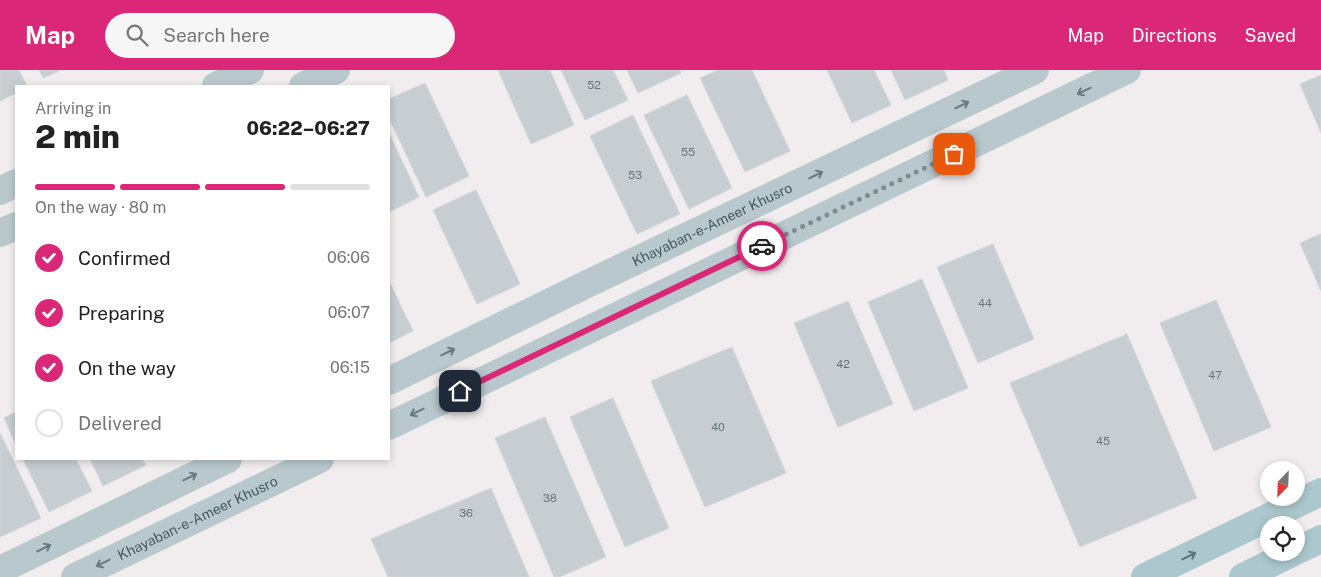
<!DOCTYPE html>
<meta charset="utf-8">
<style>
body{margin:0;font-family:"Public Sans",sans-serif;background:#f6f6f6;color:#222;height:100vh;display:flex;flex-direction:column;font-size:19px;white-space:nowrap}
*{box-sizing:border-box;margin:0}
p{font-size:16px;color:#767676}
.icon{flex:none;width:28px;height:28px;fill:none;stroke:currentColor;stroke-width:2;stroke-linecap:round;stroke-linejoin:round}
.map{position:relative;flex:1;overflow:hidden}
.side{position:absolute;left:15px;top:15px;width:375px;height:375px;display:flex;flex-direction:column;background:#fff;border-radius:0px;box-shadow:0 2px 8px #0003}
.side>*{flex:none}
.needle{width:32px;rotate:203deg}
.buttons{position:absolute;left:1260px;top:391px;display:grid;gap:10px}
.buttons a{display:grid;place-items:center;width:45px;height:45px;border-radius:50%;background:#fff;box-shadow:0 2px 8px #0003;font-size:25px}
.pin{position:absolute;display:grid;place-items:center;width:42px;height:42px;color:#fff;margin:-21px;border-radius:10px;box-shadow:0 2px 8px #0006}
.courier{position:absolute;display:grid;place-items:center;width:50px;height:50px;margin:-25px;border:4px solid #db2777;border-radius:50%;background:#fff;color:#222;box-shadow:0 1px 6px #0007}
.overview em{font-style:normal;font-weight:800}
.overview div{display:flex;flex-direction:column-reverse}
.overview{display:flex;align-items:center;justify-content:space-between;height:85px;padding:0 20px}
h1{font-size:32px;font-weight:800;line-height:38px}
.bar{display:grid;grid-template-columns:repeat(4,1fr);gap:8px 5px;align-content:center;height:60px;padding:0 20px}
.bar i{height:6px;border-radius:4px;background:#e0e0e0}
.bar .active{background:#db2777}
.bar p{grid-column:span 4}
ol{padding:0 20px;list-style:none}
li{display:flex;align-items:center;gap:15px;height:55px}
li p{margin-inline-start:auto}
li .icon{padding:5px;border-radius:50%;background:#db2777;color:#fff;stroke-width:4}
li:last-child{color:#767676}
li i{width:28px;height:28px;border:2px solid #e0e0e0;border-radius:50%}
header{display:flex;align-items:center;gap:30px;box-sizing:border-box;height:70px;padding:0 25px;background:#db2777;color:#fff}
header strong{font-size:24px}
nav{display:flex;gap:28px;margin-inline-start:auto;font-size:18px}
.search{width:350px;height:45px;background:#f6f6f6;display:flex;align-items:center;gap:12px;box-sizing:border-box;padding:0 18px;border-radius:28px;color:#767676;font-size:19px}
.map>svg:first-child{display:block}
</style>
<header>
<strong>Map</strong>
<div class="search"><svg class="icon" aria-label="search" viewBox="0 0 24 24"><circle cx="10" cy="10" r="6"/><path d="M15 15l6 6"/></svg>Search here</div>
<nav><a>Map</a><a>Directions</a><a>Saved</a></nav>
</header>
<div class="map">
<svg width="1321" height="507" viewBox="0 0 1321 507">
<rect width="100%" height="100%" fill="#f1edee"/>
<!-- building -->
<g fill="#c7cdd1" stroke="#d1d6da">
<path d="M 0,0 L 19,0 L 27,16 L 16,16 L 16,23 L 0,31 Z"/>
<path d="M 39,0 L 61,0 L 43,8 Z"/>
<path d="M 498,0 L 550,0 L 574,55 L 531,74 Z"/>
<path d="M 561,0 L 613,0 L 628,30 L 585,50 Z"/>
<path d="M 627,0 L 680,0 L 681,3 L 638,23 Z"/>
<path d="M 718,0 L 752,0 L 790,81 L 745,102 L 700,8 Z"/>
<path d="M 827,0 L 874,0 L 891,35 L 852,53 Z"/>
<path d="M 891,0 L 944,0 L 948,10 L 905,30 Z"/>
<path d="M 1321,5 L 1321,63 L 1300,14 Z"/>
<path d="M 425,13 L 469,106 L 426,127 L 389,48 L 389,29 Z"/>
<path d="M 687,25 L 732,118 L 689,139 L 644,45 Z"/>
<path d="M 633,45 L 680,144 L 637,164 L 590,66 Z"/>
<path d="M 389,63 L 419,127 L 389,142 Z"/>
<path d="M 476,120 L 520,214 L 477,234 L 433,140 Z"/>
<path d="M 1321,164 L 1321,221 L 1300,173 Z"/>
<path d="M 993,174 L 1034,269 L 978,293 L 937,197 Z"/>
<path d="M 922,209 L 968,318 L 914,341 L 868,232 Z"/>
<path d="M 389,211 L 413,261 L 389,273 Z"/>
<path d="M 1216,230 L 1271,357 L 1214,381 L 1160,253 Z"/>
<path d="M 848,231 L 893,334 L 838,357 L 794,253 Z"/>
<path d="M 1127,264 L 1197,428 L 1080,477 L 1010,313 Z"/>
<path d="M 732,277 L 786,403 L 705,437 L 651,311 Z"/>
<path d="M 613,328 L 669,458 L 625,477 L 570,347 Z"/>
<path d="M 16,342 L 16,375 L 4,348 Z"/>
<path d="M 545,347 L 606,487 L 559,507 L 554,507 L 495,368 Z"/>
<path d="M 0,363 L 41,448 L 0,467 Z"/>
<path d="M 23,389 L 76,389 L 92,421 L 49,442 Z"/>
<path d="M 90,389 L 142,389 L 146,395 L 103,416 Z"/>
<path d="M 491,418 L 529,507 L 388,507 L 371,469 Z"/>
</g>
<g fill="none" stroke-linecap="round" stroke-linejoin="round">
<!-- minor -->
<g stroke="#b8c8cc" stroke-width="28">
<path d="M 216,16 L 250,0"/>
<path d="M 303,16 L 336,0"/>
<path d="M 0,121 L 16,113"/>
<path d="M 0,163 L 16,156"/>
<path id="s1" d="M 389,311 L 583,216 L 1035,0"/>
<path d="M 389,356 L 1127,0"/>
<path d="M 0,500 L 228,389"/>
<path id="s2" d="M 75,507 L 320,389"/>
</g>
<!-- primary -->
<g stroke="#acc7ce" stroke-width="28">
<path d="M 1296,481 L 1321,469"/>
<path d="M 1145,507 L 1321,422"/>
<path d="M 1243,507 L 1294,482"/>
</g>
</g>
<!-- one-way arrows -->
<defs><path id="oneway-shaft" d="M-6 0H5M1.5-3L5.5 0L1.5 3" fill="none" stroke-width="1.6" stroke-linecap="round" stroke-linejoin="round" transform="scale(1.25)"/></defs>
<g stroke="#687a7e">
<use href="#oneway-shaft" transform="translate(1084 21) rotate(154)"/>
<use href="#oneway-shaft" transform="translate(962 35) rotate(-26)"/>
<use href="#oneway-shaft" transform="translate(816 105) rotate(-26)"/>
<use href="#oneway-shaft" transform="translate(448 282) rotate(-26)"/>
<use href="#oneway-shaft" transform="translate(417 342) rotate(154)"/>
<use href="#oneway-shaft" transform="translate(190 407) rotate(-26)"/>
<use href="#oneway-shaft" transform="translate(44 478) rotate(-26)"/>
<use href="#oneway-shaft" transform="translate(103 493) rotate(154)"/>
</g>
<use stroke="#5f7478" href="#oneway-shaft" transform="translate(1189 486) rotate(-26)"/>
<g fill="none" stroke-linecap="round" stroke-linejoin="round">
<!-- done -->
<path stroke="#818c8f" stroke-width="5" stroke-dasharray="0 9" d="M 762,176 L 954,84"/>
<!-- route -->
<path stroke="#db2777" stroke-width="6" d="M 460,321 L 762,176"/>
</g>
<g text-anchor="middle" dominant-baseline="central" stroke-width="4.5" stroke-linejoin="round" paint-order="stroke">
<!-- number labels -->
<g font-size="11" fill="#667579">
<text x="594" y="15">52</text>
<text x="688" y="82">55</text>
<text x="635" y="105">53</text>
<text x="985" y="233">44</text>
<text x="843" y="294">42</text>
<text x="1215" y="305">47</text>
<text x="718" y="357">40</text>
<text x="1103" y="371">45</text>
<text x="550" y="428">38</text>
<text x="466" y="443">36</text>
</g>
<!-- street labels -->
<g font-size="14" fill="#45585c" stroke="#fff">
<text stroke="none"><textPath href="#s1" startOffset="359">Khayaban-e-Ameer Khusro</textPath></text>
<text stroke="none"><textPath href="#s2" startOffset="136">Khayaban-e-Ameer Khusro</textPath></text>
</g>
</g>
</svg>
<div class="buttons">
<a><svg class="needle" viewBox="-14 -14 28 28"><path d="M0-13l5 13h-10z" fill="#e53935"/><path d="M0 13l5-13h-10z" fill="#767676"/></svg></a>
<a><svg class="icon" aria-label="locate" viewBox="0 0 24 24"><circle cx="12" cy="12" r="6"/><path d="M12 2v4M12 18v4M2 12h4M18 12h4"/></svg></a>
</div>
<div class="pin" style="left:954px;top:84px;background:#ea580c"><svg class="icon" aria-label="bag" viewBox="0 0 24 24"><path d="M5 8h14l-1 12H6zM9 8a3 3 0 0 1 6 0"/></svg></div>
<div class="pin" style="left:460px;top:321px;background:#1f2937"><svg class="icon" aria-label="home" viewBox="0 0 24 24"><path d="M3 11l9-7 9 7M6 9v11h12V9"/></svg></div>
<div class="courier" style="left:762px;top:176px"><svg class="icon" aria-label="car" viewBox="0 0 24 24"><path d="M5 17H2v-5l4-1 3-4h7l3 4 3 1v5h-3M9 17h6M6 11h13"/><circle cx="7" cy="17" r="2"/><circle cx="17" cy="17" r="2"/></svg></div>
<section class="side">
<div class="overview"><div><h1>2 min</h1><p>Arriving in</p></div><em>06:22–06:27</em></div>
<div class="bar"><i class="active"></i><i class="active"></i><i class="active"></i><i></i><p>On the way · 80 m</p></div>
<ol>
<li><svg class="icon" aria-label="check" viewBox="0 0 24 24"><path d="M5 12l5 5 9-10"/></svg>Confirmed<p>06:06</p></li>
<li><svg class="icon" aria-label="check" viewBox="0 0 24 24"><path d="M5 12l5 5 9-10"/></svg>Preparing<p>06:07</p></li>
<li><svg class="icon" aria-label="check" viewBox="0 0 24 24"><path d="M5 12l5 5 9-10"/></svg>On the way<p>06:15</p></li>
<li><i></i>Delivered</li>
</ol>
</section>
</div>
